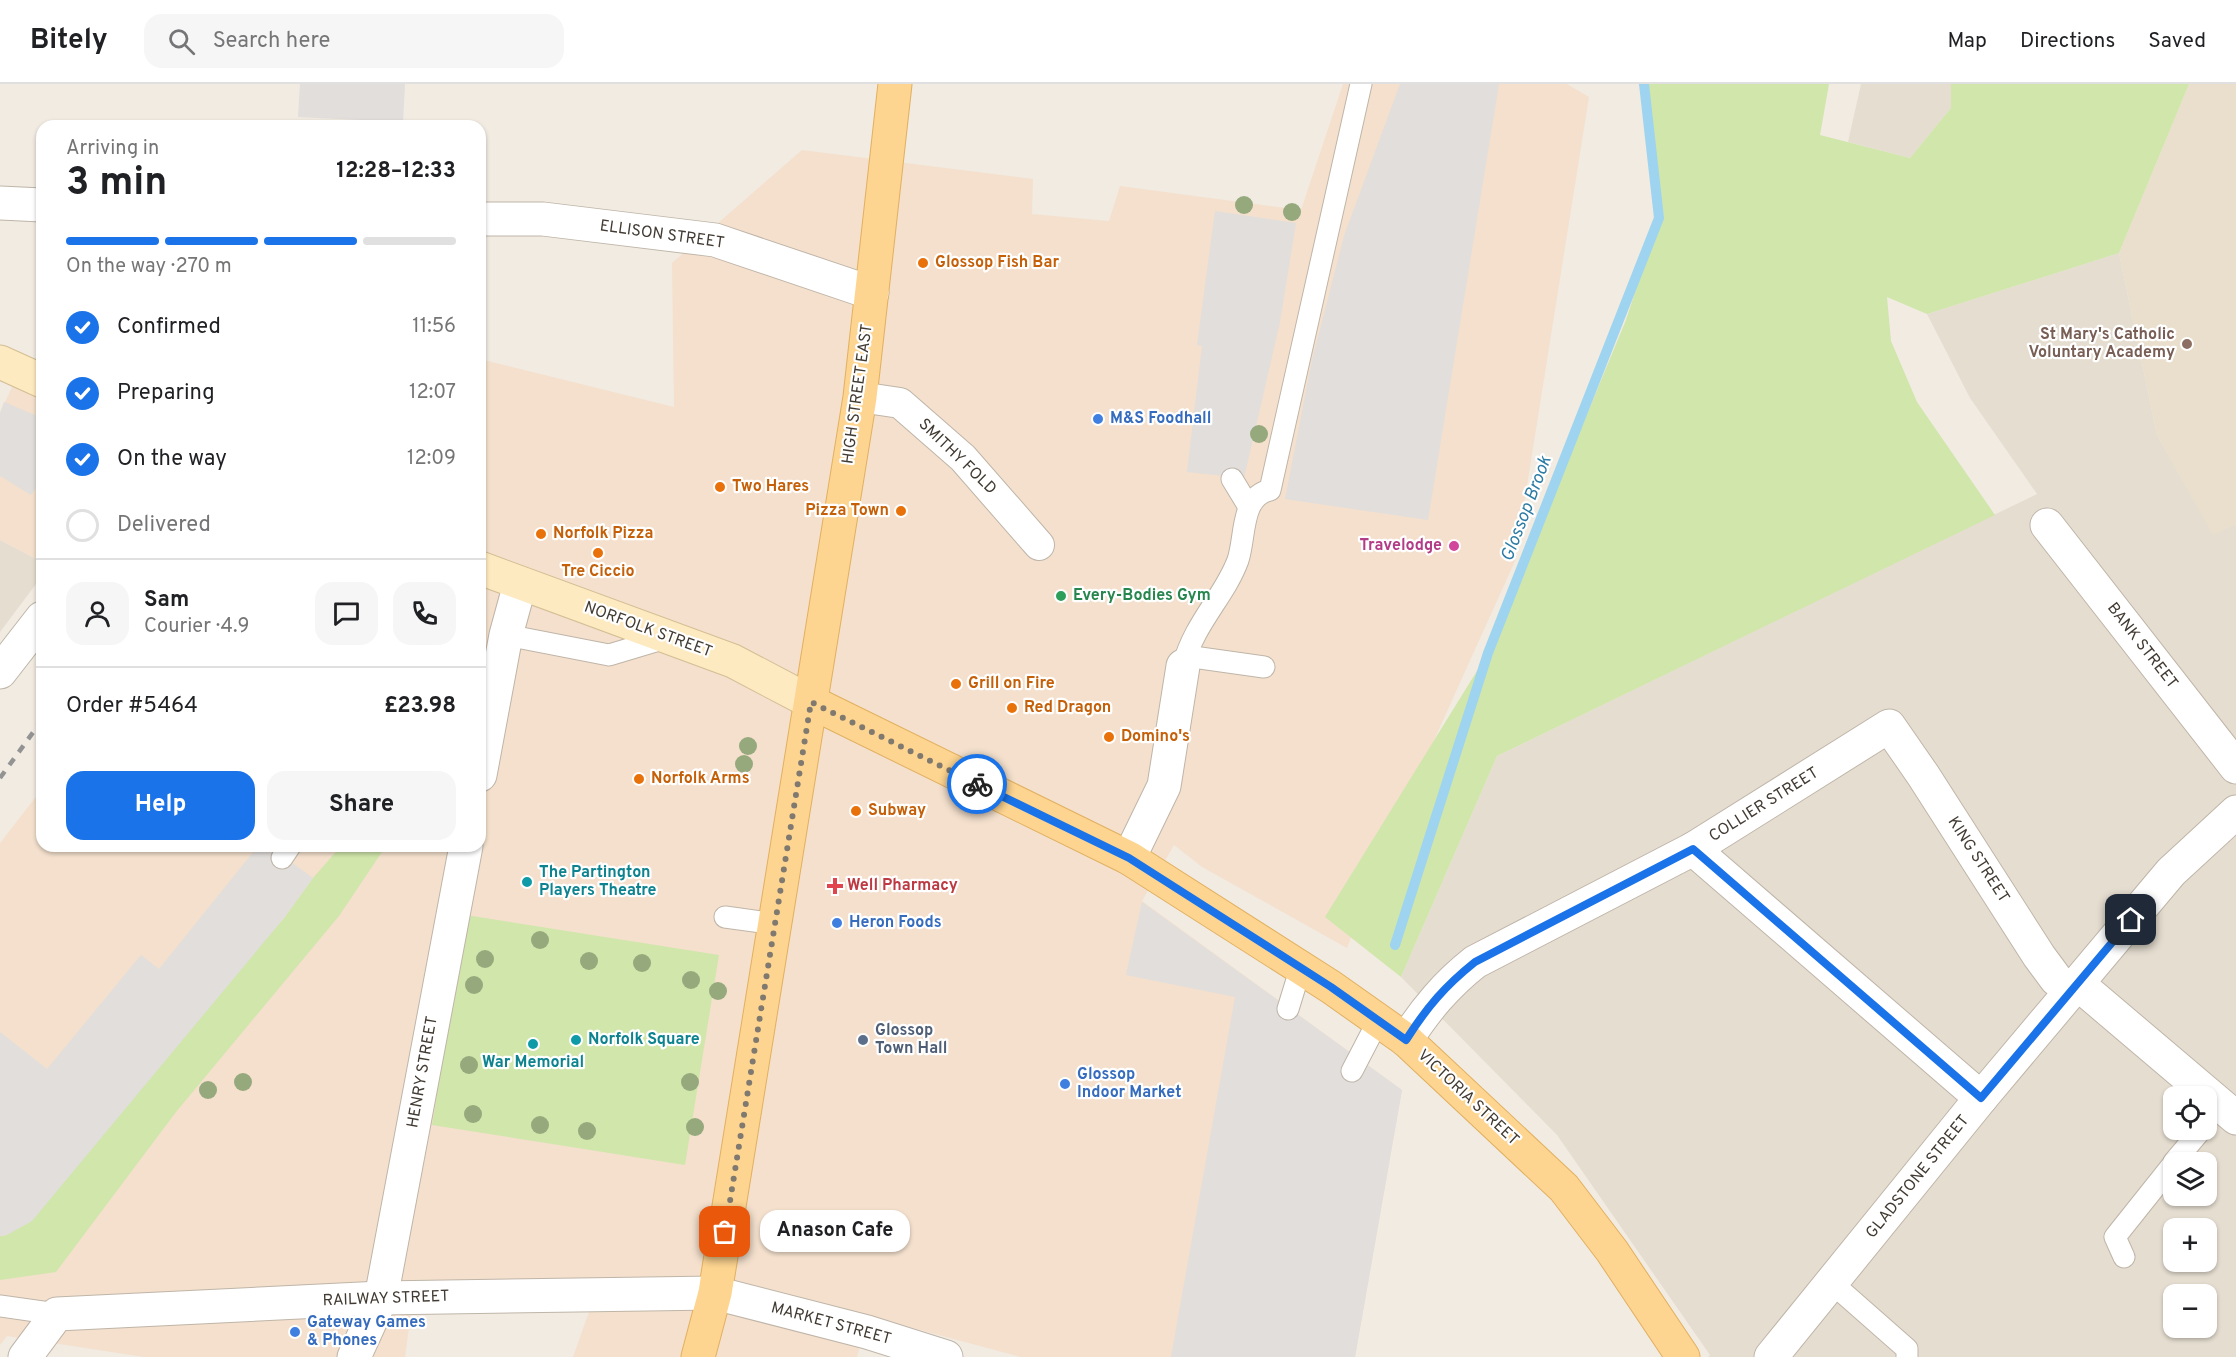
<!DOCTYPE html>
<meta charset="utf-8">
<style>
body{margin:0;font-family:Overpass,sans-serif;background:#f6f6f6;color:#202124;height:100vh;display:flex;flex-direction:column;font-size:22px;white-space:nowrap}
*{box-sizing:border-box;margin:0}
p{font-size:20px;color:#757577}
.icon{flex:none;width:33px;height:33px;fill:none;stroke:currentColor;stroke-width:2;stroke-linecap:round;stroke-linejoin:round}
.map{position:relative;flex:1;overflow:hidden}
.details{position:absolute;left:36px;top:36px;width:450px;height:732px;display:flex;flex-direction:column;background:#fff;border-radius:18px;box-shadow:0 2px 4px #0004}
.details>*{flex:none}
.controls{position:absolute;left:2163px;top:1002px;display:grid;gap:12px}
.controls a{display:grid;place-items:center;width:54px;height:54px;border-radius:12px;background:#fff;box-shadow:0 2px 4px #0004;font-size:30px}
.pin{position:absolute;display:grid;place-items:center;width:51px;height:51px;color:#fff;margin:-26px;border-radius:12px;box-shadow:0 3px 9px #0006}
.courier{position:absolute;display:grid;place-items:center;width:60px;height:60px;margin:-30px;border:4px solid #1a73e8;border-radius:50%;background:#fff;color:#222;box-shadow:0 2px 8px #0007}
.bubble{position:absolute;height:42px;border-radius:18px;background:#fff;box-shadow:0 2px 4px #0004;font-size:20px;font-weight:700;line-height:42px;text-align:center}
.summary em{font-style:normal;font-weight:700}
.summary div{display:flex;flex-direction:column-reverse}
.summary{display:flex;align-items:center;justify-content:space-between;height:102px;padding:0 30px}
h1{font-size:39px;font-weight:700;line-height:45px}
.bar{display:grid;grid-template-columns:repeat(4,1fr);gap:9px 6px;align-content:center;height:72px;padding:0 30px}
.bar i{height:8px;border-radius:4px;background:#e0e0e0}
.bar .current{background:#1a73e8}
.bar p{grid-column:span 4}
.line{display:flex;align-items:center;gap:15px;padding:0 30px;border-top:2px solid #e0e0e0}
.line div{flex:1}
.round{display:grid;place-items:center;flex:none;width:63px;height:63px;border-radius:18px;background:#f6f6f6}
ol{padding:0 30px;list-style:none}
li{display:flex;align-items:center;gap:18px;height:66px}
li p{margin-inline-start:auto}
li .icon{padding:6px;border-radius:50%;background:#1a73e8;color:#fff;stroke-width:4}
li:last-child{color:#757577}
li i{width:33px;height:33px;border:3px solid #e0e0e0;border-radius:50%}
.action{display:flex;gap:12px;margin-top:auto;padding:12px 30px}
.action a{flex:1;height:69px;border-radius:18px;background:#1a73e8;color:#fff;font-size:24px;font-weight:700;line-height:69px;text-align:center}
.action a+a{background:#f6f6f6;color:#202124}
header{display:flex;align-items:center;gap:36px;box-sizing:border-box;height:84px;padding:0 30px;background:#fff;border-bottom:2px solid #e0e0e0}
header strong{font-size:28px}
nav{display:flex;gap:33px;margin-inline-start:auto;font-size:21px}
.search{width:420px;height:54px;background:#f6f6f6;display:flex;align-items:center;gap:15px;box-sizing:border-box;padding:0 21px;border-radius:18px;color:#757577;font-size:22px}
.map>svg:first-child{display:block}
</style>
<header>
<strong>Bitely</strong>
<div class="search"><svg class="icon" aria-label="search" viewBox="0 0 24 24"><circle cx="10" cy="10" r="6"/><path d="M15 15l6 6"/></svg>Search here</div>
<nav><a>Map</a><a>Directions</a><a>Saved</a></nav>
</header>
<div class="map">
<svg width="2236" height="1273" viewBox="0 0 2236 1273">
<rect width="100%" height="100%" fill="#f1ebe2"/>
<!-- residential -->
<g fill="#e5ddd0" fill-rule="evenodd">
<path d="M 1861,0 L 1951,0 L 1951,24 L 1910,74 L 1848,58 Z"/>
<path d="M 2119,169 L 2157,351 L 2213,450 L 2236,440 L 2236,1273 L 1708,1273 L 1710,1271 L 1557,1051 L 1401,893 L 1497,672 L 2037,410 L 1970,314 L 1927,230 ZM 2174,1012 L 2206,1012 L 2206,1046 L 2174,1046 ZM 2174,1078 L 2206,1078 L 2206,1112 L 2174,1112 ZM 2174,1144 L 2206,1144 L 2206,1178 L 2174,1178 ZM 2174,1210 L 2206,1210 L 2206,1244 L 2174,1244 Z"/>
<path d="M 0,456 L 42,478 L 42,492 L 0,548 Z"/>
</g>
<!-- commercial -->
<g fill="#f4e0cd">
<path d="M 1343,0 L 1567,0 L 1589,13 L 1515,477 L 1393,747 L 1347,864 L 1202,783 L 1174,761 L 1142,817 L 1402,1006 L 1355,1273 L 1021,1273 L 868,1232 L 857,1273 L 573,1273 L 595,1211 L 413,1213 L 405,1273 L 144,1273 L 7,1252 L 0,1261 L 0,759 L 42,705 L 42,762 L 480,762 L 480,275 L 674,323 L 672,179 L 802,66 L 1033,95 L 1032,130 L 1109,137 L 1120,102 L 1301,126 Z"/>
<path d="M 22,282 L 42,292 L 42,478 L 0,456 L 0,329 Z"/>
</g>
<!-- education -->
<path fill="#eadfcc" d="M 2189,0 L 2236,0 L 2236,440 L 2213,451 L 2157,351 L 2119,169 Z"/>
<!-- green -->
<g fill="#d0e6ab">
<path d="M 1644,0 L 1829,0 L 1820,51 L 1910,74 L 1951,24 L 1951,0 L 2189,0 L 2119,169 L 1927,230 L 1887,213 L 1891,257 L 1917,318 L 1995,431 L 1497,672 L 1401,893 L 1325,833 L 1488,569 L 1626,236 L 1659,134 Z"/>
<path d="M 341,762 L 386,762 L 339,832 L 176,1028 L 56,1188 L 0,1196 L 0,1152 L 7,1151 L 284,834 L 313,794 Z"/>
<path d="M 466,831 L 719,871 L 685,1081 L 432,1041 Z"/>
</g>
<!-- parking -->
<g fill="#e1dedb">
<path d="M 300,0 L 405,0 L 403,38 L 298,33 Z"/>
<path d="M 1400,0 L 1499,0 L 1428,436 L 1285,415 L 1312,276 L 1344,152 Z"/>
<path d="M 1215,127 L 1296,139 L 1280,238 L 1244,394 L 1187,388 L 1202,262 L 1197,261 Z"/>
<path d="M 4,318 L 42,334 L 42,395 L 31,411 L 0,392 L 0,329 Z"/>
<path d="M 258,762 L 269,762 L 313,794 L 284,834 L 32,1137 L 7,1151 L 0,1152 L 0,948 L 47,985 L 141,871 L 159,885 Z"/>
<path d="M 1142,818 L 1402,1006 L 1355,1273 L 1171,1273 L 1235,913 L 1126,891 Z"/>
</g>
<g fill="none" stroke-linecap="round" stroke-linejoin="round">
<!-- stream -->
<path stroke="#9ed4ef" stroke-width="10" d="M 1395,861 L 1488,569 L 1659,134 L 1644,0"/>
<!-- service casing -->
<g stroke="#bfb5a8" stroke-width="23">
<g id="service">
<path d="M 1232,395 L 1249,423"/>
<path d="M 506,551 L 609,571 L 669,553"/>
<path d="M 1186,572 L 1264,583"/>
<path d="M 1183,582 C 1194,539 1225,512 1238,476 C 1246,452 1240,413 1270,406 L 1361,0"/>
<path d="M 282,774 L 290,762"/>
<path d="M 725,833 L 775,840"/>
<path d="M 1288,925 L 1300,886"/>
<path d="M 1352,987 L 1378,937"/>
<path d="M 2174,1078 L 2201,1046"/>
<path d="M 2124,1173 L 2115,1153 L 2174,1079"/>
<path d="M 1832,1199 L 1907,1265 L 1907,1273"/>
<path d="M 0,1222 L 57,1230"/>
</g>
</g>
<!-- pedestrian casing -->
<g stroke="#bfb5a8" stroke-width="32">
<path id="pedestrian" d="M 860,313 L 900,319 L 963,374 L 1039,461"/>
</g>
<!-- minor casing -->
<g stroke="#bfb5a8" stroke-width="35">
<g id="minor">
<path d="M 0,119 L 42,121"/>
<path d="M 480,135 L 543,135 L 715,156 L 872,209"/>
<path d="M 2047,441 L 2236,683"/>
<path d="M 0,588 L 42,534"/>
<path d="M 480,691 L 506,551 L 520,500"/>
<path d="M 1693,765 L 1981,1014"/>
<path d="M 1129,774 L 1164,702 L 1183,582"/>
<path d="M 2077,899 L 2236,1034"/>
<path d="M 1406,956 C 1426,925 1446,901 1475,878 L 1693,765 L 1889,642 L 1923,691 L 2039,872 L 2056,895 L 2070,907"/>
<path d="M 25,1273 L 57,1230 L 381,1214 L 715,1209 L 867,1248 L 946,1273"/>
<path d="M 354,1273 L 381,1214 L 466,762"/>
</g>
</g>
<!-- tertiary casing -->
<g stroke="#bfb5a8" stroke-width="35">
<path id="tertiary" d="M 1771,1273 L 1981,1014 L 2171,788 L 2236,728"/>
</g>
<!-- secondary casing -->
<g stroke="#d4be94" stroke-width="35">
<g id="secondary">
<path d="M 0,278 L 42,297"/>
<path d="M 480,484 L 733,577 L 811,618"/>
</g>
</g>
<!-- primary casing -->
<g stroke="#e1b060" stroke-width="35">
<g id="primary">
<path d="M 811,618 L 1129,774 L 1331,903 L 1406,956 L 1564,1104 L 1612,1167 L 1683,1273"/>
<path d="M 698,1273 L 715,1209 L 860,313 L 895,0"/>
</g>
</g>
<!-- service -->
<use href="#service" stroke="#fff" stroke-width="21"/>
<!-- pedestrian -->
<use href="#pedestrian" stroke="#fff" stroke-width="30"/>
<!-- minor -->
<use href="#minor" stroke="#fff" stroke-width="33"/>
<!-- tertiary -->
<use href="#tertiary" stroke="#fff" stroke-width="33"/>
<!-- secondary -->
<use href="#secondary" stroke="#feeac0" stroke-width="33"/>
<!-- primary -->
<use href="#primary" stroke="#fdd490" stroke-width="33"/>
<!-- rail -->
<path stroke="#939393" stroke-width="4.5" stroke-dasharray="8 8" stroke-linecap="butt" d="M 0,694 L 42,636"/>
</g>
<!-- trees -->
<g fill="#95a97c">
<circle cx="1244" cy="121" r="9"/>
<circle cx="1292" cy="128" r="9"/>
<circle cx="1259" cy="350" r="9"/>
<circle cx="748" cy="662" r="9"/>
<circle cx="744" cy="680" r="9"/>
<circle cx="540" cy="856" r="9"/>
<circle cx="485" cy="875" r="9"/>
<circle cx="589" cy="877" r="9"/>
<circle cx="642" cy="879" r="9"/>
<circle cx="691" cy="896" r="9"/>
<circle cx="474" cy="901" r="9"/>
<circle cx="718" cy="907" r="9"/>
<circle cx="469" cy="981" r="9"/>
<circle cx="243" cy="998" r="9"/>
<circle cx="690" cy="998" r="9"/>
<circle cx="208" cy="1006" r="9"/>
<circle cx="473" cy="1030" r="9"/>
<circle cx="540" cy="1041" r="9"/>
<circle cx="695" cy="1043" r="9"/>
<circle cx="587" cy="1047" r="9"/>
</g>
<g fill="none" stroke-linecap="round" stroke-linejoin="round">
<!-- done -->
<path stroke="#7f7970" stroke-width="6" stroke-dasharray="0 10.8" d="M 725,1148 L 811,618 L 977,700"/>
<!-- route -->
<path stroke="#1a73e8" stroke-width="8" d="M 977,700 L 1129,774 L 1331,903 L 1406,956 C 1427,923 1445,902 1475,878 L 1693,765 L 1981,1014 L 2131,836"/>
</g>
<!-- markers -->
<g fill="#e8710a" stroke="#fff" stroke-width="2">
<circle cx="923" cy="179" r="6"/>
<circle cx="720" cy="403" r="6"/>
<circle cx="901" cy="427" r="6"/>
<circle cx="541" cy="450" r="6"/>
<circle cx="598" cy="469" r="6"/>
<circle cx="956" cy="600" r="6"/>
<circle cx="1012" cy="624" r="6"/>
<circle cx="1109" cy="653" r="6"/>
<circle cx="639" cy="695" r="6"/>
<circle cx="856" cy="727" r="6"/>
</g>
<circle fill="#8d6e63" stroke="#fff" stroke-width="2" cx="2187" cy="260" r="6"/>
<g fill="#3f7fe0" stroke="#fff" stroke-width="2">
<circle cx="1098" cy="335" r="6"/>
<circle cx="837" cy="839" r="6"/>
<circle cx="1065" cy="1000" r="6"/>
<circle cx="295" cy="1248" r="6"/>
</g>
<circle fill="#d1479c" stroke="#fff" stroke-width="2" cx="1454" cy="462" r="6"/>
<circle fill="#2e9e5b" stroke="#fff" stroke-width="2" cx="1061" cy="512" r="6"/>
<g fill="#0f9aa8" stroke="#fff" stroke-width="2">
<circle cx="527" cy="798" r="6"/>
<circle cx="576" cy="956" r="6"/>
<circle cx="533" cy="960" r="6"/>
</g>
<path fill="#e0444e" stroke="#fff" stroke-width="2" d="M832 793h6v6h6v6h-6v6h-6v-6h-6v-6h6z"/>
<circle fill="#5c6f8a" stroke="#fff" stroke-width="2" cx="863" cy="956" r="6"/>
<g text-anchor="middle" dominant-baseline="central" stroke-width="4.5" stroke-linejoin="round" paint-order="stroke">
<!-- street labels -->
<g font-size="16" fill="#423b33" stroke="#fff">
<text transform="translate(662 151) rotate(8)">ELLISON STREET</text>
<text transform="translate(858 310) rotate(-82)">HIGH STREET EAST</text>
<text transform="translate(957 373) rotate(44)">SMITHY FOLD</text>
<text transform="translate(648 546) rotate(20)">NORFOLK STREET</text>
<text transform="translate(2142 562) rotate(52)">BANK STREET</text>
<text transform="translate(1764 721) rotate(-32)">COLLIER STREET</text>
<text transform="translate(1978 776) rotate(57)">KING STREET</text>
<text transform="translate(423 988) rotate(-80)">HENRY STREET</text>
<text transform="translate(1468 1014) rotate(43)">VICTORIA STREET</text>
<text transform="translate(1918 1093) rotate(-51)">GLADSTONE STREET</text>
<text transform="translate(386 1215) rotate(-2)">RAILWAY STREET</text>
<text transform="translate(831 1240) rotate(15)">MARKET STREET</text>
</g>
<!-- food labels -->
<g font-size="16" font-weight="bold" fill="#c56008" stroke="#fff" text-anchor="start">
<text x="935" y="179">Glossop Fish Bar</text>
<text x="732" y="403">Two Hares</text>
<text x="889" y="427" text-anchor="end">Pizza Town</text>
<text x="553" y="450">Norfolk Pizza</text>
<text x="598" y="488" text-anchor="middle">Tre Ciccio</text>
<text x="968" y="600">Grill on Fire</text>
<text x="1024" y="624">Red Dragon</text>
<text x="1121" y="653">Domino's</text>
<text x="651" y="695">Norfolk Arms</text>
<text x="868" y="727">Subway</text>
</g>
<!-- education labels -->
<g font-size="16" font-weight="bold" fill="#785e54" stroke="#fff" text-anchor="end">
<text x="2175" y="251">St Mary's Catholic<tspan x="2175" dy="18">Voluntary Academy</tspan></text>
</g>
<!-- shop labels -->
<g font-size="16" font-weight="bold" fill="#366cbe" stroke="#fff" text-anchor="start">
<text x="1110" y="335">M&amp;S Foodhall</text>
<text x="849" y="839">Heron Foods</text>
<text x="1077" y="991">Glossop<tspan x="1077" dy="18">Indoor Market</tspan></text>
<text x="307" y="1239">Gateway Games<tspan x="307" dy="18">&amp; Phones</tspan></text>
</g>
<!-- hotel labels -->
<g font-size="16" font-weight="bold" fill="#b23c85" stroke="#fff" text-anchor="end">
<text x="1442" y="462">Travelodge</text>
</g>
<!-- leisure labels -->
<g font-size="16" font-weight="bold" fill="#27864d" stroke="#fff" text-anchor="start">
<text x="1073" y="512">Every-Bodies Gym</text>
</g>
<!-- culture labels -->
<g font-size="16" font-weight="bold" fill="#0d838f" stroke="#fff" text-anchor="start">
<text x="539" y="789">The Partington<tspan x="539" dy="18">Players Theatre</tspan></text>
<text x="588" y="956">Norfolk Square</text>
<text x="533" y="979" text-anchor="middle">War Memorial</text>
</g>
<!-- health labels -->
<g font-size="16" font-weight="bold" fill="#be3a42" stroke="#fff" text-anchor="start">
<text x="847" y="802">Well Pharmacy</text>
</g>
<!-- service labels -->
<g font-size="16" font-weight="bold" fill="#4e5e75" stroke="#fff" text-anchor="start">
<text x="875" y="947">Glossop<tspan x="875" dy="18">Town Hall</tspan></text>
</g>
<!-- water labels -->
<g font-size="18" font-style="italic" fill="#2d7ca4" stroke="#fff">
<text transform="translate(1527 425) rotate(-69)">Glossop Brook</text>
</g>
</g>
</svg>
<div class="controls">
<a><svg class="icon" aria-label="locate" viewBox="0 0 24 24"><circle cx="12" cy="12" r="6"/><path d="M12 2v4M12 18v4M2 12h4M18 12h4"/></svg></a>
<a><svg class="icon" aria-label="layers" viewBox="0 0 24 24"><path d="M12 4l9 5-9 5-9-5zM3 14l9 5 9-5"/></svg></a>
<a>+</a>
<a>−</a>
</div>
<div class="pin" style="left:725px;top:1148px;background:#ea580c"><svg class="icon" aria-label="bag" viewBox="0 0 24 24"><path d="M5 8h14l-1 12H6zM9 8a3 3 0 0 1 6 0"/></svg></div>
<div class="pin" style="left:2131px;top:836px;background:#1f2937"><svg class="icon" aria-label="home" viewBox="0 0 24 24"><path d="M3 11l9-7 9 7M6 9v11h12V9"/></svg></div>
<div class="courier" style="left:977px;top:700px"><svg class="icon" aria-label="bike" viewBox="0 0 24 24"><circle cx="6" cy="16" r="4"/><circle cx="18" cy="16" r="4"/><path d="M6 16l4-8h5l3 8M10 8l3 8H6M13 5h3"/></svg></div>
<div class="bubble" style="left:760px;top:1126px;width:150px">Anason Cafe</div>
<section class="details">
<div class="summary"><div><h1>3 min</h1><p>Arriving in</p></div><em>12:28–12:33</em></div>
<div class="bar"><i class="current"></i><i class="current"></i><i class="current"></i><i></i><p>On the way · 270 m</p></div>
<ol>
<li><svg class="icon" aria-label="check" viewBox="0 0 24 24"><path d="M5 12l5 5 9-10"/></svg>Confirmed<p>11:56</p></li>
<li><svg class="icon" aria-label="check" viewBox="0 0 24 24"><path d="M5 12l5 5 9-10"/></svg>Preparing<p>12:07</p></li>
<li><svg class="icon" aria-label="check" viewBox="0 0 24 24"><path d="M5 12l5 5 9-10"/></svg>On the way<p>12:09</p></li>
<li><i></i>Delivered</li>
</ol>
<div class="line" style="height:108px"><a class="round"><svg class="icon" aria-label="person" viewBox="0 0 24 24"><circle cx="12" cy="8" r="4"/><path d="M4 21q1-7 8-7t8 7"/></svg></a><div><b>Sam</b><p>Courier · 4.9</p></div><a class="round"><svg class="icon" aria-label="chat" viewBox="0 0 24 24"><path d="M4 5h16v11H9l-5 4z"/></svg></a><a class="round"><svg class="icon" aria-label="phone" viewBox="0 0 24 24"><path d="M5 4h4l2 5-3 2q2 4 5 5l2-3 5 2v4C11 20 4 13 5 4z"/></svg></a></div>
<div class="line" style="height:78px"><div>Order #5464</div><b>£23.98</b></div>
<div class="action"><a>Help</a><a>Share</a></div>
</section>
</div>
